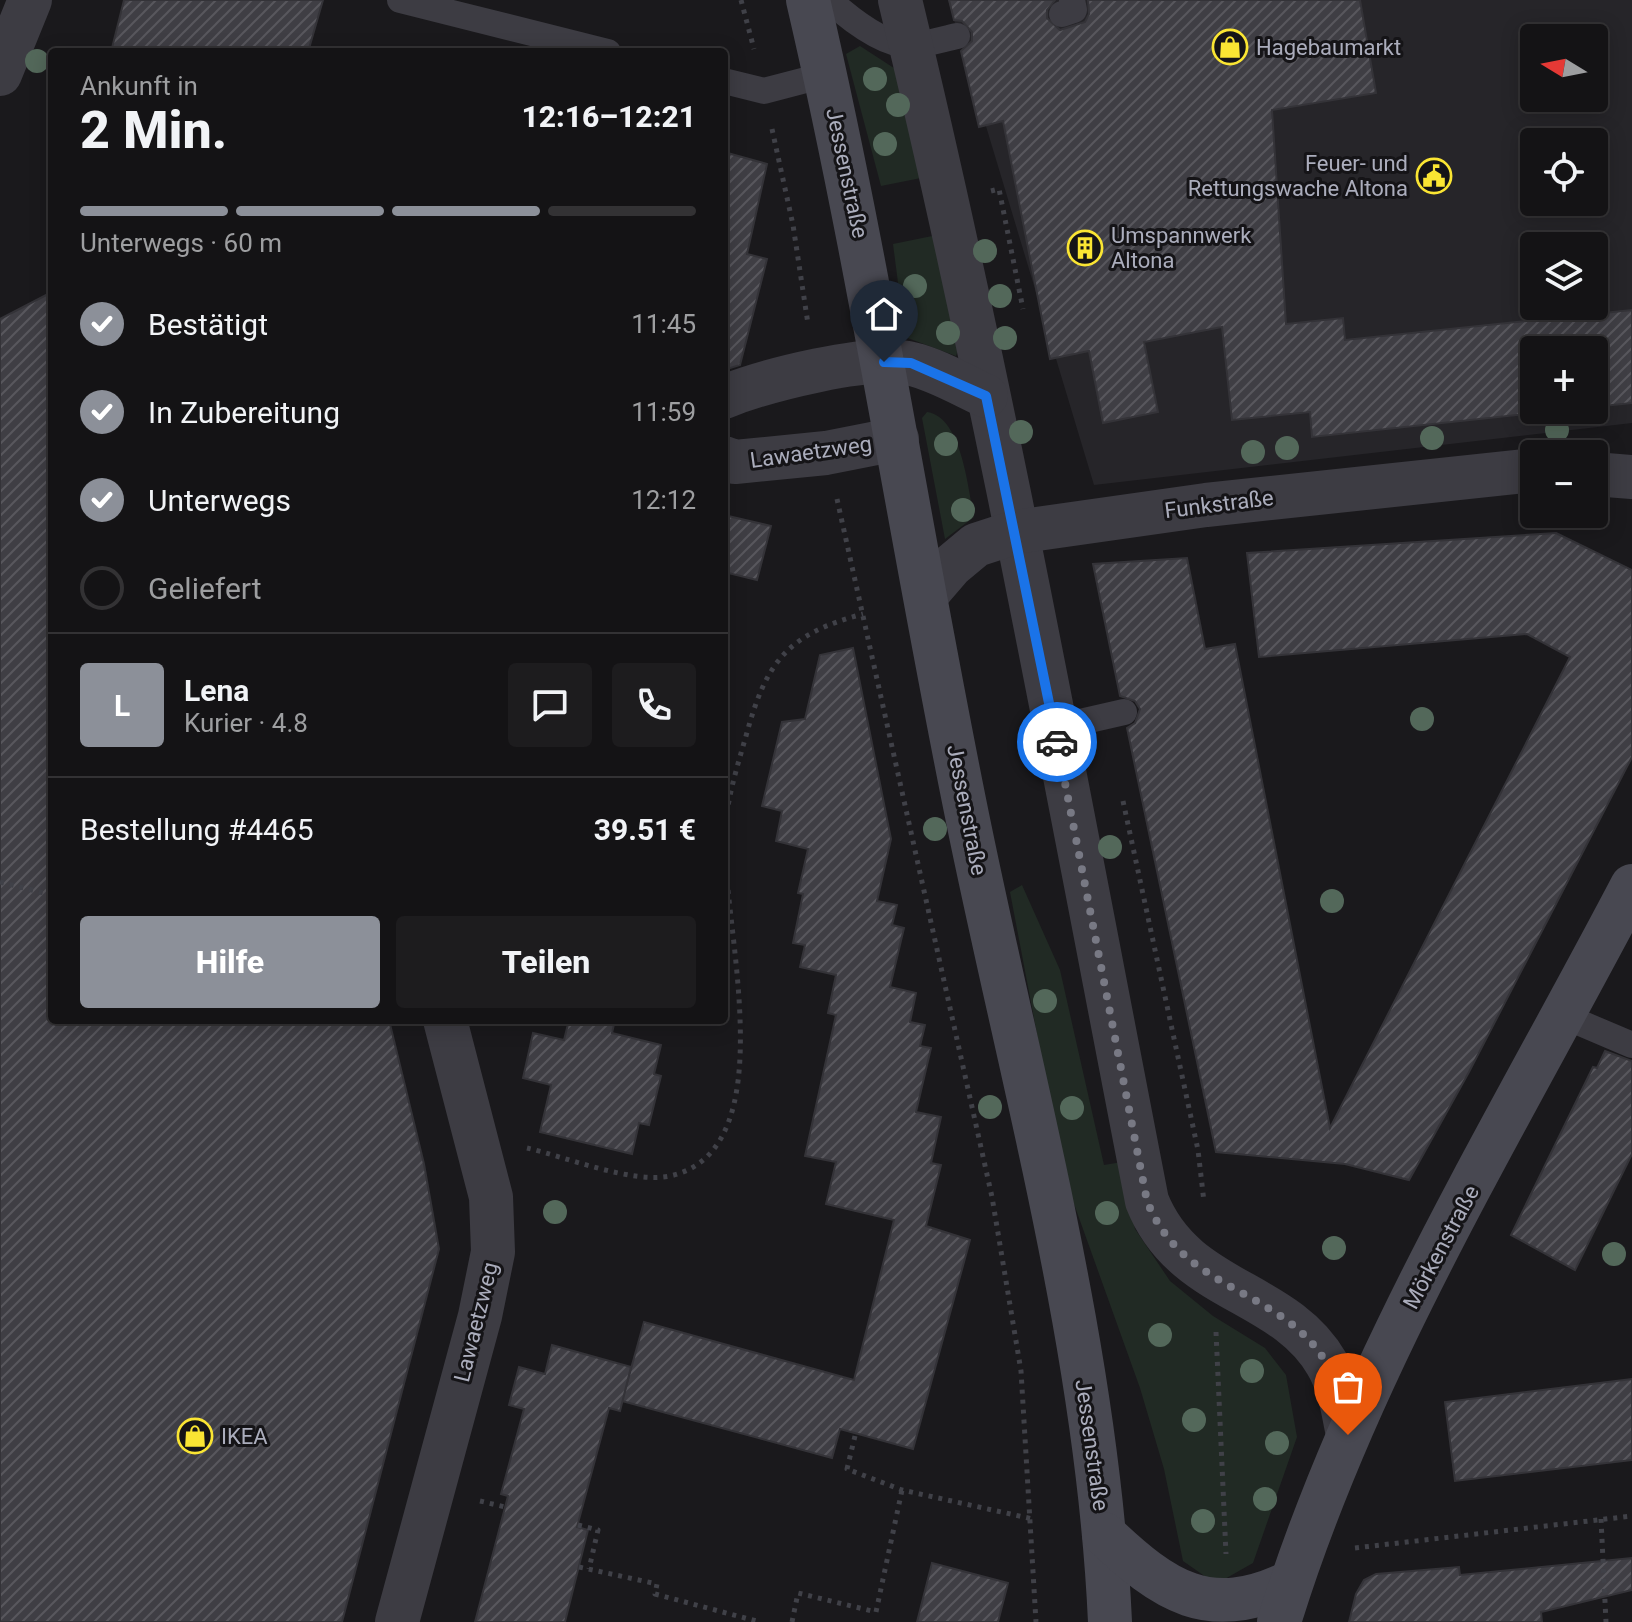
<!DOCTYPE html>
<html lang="de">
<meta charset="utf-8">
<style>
body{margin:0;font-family:Roboto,sans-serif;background:#1d1c1e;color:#f1f3f6;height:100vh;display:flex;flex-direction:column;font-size:30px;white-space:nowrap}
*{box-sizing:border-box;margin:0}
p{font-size:26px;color:#9d9ea0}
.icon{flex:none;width:44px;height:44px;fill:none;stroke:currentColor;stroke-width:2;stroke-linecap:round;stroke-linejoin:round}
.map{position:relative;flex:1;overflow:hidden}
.side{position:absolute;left:48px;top:48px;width:680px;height:976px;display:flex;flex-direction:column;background:#141315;border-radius:8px;box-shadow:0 4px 20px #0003,0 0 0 2px #333234}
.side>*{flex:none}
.needle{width:52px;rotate:280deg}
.buttons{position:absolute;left:1520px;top:24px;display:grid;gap:16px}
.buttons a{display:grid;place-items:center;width:88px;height:88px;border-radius:8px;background:#141315;box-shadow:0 4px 20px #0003,0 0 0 2px #333234;font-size:40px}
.pin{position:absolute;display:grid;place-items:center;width:68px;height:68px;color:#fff;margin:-82px -34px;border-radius:50% 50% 50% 0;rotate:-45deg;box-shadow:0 0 8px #0007}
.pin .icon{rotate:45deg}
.courier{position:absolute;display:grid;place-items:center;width:80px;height:80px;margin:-40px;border:6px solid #1a73e8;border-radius:50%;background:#fff;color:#222;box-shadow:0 2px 10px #0007}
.head em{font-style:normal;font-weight:800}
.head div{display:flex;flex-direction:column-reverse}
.head{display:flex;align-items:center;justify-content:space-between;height:136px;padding:0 32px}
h1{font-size:52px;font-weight:800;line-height:60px}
.bar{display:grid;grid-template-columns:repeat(4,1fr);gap:12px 8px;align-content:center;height:96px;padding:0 32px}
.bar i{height:10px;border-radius:6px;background:#333234}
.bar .active{background:#8c9099}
.bar p{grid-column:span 4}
.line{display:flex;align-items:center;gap:20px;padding:0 32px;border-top:2px solid #333234}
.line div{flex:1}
.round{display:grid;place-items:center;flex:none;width:84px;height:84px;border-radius:8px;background:#1d1c1e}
ol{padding:0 32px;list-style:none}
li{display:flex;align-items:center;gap:24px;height:88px}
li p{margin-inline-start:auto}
li .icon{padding:8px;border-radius:50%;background:#8c9099;color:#fff;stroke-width:4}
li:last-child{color:#9d9ea0}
li i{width:44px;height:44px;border:4px solid #333234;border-radius:50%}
.primary-button{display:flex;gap:16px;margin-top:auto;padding:16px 32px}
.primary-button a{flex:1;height:92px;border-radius:8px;background:#8c9099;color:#fff;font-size:32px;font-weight:800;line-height:92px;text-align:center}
.primary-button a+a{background:#1d1c1e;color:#f1f3f6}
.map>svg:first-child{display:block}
</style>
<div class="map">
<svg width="1632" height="1622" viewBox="0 0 1632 1622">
<defs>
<pattern id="building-hatch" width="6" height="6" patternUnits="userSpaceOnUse" patternTransform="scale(2)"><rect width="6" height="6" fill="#3f3e44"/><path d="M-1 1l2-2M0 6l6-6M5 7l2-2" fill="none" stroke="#58575d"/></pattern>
</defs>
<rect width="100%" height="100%" fill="#1a191c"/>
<!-- built -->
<path fill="#262529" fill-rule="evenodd" d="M 948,0 L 1632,0 L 1632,423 L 1094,485 ZM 1534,38 L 1594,38 L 1594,98 L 1534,98 ZM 1534,142 L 1594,142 L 1594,202 L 1534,202 ZM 1534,246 L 1594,246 L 1594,306 L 1534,306 ZM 1534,350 L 1594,350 L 1594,410 L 1534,410 Z"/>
<!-- grass -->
<g fill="#212a24">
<path d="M 860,46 L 900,72 L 931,176 L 881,186 L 846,54 Z"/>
<path d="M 942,234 L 961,340 L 956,356 L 905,337 L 893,244 Z"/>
<path d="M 927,412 C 962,417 968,489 974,517 L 945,539 L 922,418 Z"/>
<path d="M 1022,885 L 1060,970 L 1104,1165 L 1122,1162 L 1135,1229 L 1170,1281 L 1213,1316 L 1265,1348 L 1286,1375 L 1297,1437 L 1253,1563 L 1216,1584 L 1183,1561 L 1164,1469 L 1140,1388 L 1064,1176 L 1010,892 Z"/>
</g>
<!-- building -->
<g fill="url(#building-hatch)" stroke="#343338" stroke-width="2">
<path d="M 124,0 L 323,0 L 308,52 L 111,52 Z"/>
<path d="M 949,0 L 1055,0 L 1047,10 L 1047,18 L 1060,30 L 1085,22 L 1089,14 L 1088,0 L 1360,0 L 1376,93 L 1272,110 L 1286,324 L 1343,318 L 1345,340 L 1632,310 L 1632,403 L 1594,407 L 1594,350 L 1534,350 L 1534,410 L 1564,410 L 1312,437 L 1310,412 L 1232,420 L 1222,327 L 1144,342 L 1158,412 L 1103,423 L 1089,351 L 1050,359 L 1003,121 L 979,127 L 961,51 L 972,41 L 972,32 L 962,21 L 954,20 Z"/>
<path d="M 724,152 L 767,164 L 747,254 L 767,259 L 740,365 L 724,370 Z"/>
<path d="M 52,292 L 52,1020 L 389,1020 L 424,1164 L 439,1249 L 342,1622 L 0,1622 L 0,319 Z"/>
<path d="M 724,515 L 771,526 L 757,580 L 724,572 Z"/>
<path d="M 1556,533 L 1632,570 L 1632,757 L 1469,1072 L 1409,1180 L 1345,1164 L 1216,1152 L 1127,728 L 1135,723 L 1140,709 L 1135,701 L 1120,696 L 1093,564 L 1187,558 L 1205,649 L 1235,644 L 1330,1128 L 1570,657 L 1527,634 L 1259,657 L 1247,553 Z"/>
<path d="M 853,648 L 891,839 L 877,901 L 897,905 L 892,925 L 904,928 L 890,987 L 916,993 L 910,1022 L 925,1025 L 920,1046 L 931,1048 L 916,1112 L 941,1117 L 931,1163 L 941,1165 L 926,1226 L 970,1240 L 913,1449 L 840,1429 L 832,1458 L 622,1401 L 644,1322 L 854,1380 L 894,1220 L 826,1204 L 836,1162 L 805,1156 L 836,1015 L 828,1013 L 836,975 L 800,967 L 805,945 L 793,943 L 803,894 L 798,893 L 808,849 L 776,841 L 782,811 L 762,806 L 782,722 L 805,719 L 820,655 Z"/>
<path d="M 569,1020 L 615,1020 L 612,1033 L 661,1045 L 654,1074 L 661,1076 L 649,1125 L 639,1123 L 632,1154 L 540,1132 L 551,1085 L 523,1078 L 533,1033 L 564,1040 Z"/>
<path d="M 1605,1051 L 1632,1061 L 1632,1154 L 1575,1270 L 1511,1235 L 1593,1067 L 1597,1068 Z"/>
<path d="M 552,1345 L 631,1367 L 620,1411 L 609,1408 L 577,1527 L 588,1530 L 565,1622 L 475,1622 L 508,1496 L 501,1494 L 524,1409 L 509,1405 L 519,1367 L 545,1374 Z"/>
<path d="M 1632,1379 L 1632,1460 L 1455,1481 L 1445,1402 Z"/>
<path d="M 1632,1558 L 1632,1590 L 1541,1612 L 1542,1622 L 1349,1622 L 1356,1594 L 1364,1580 L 1376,1574 L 1459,1567 L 1460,1575 Z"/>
<path d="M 932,1563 L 1008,1583 L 998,1622 L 917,1622 Z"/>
</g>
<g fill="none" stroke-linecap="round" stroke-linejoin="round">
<!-- path -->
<g stroke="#404148" stroke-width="5" stroke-dasharray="4 6" stroke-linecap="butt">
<path d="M 741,0 L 754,49"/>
<path d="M 772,129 L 793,225 L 808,324"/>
<path d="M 991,191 L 999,189 L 1023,309"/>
<path d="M 837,499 L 992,1197 L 1021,1371 L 1036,1622"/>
<path d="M 1123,801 L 1198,1150 L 1204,1202"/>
<path d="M 0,882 L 52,895"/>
<path d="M 527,1148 C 566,1157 632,1184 670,1176 C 789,1150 720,917 725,831 C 727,799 737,767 746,736 C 766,662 787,634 863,614"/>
<path d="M 1216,1332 L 1226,1554"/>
<path d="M 855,1436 L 847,1469 L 902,1490 L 1033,1519"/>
<path d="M 480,1501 L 505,1507"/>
<path d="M 1601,1519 L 1606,1622"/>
<path d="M 578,1525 L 598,1530 L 589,1569"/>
<path d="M 1355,1548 L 1632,1516"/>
<path d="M 579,1567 L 657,1584 L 655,1594 L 760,1622"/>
<path d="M 792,1622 L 798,1593 L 876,1612 L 902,1490"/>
</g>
<!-- lane -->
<g stroke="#3d3c43" stroke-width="26">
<path d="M 400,0 L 608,52"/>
<path d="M 829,0 C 849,18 885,47 913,45 C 928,44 943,39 957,36"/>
<path d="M 1062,14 L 1074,10 L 1072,0"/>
<path d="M 724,81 L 764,91 L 825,75"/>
<path d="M 1054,728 L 1124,712"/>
<path d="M 1564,1016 L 1632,1045"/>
</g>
<!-- street -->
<g stroke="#3d3c43" stroke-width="44">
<path d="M 900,0 C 996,397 1069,800 1147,1201 C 1184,1294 1283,1288 1327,1364 C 1340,1386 1343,1411 1348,1435"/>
<path d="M 0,74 L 30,0"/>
<path d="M 724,397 C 764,381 870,353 912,364 C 937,370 962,385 986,396"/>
<path d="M 724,458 L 735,462 L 826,453 L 897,439"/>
<path d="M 1594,474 L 1632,477"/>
<path d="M 927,594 L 952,565 L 976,545 L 1016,532 L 1206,505 L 1534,470"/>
<path d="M 397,1622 L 480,1316 L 493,1252 L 491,1197 L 445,1020"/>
</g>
<!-- secondary -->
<g stroke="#484851" stroke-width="44">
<path d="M 808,0 C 872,275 913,554 970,830 C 1024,1092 1098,1354 1110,1622"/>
<path d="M 1104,1534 C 1164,1591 1209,1622 1291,1582"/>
<path d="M 1279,1622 C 1358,1365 1508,1123 1632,886"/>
</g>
</g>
<!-- trees -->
<g fill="#53685a">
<circle cx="37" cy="61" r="12"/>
<circle cx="875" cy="79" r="12"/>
<circle cx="898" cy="105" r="12"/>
<circle cx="885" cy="144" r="12"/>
<circle cx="985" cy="251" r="12"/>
<circle cx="915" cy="286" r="12"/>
<circle cx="1000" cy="296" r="12"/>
<circle cx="948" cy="333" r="12"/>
<circle cx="1005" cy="338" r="12"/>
<circle cx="1557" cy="430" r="12"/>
<circle cx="1021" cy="432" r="12"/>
<circle cx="1432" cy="438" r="12"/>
<circle cx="946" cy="444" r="12"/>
<circle cx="1287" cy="448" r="12"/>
<circle cx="1253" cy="452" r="12"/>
<circle cx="963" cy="510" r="12"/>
<circle cx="1422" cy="719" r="12"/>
<circle cx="935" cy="829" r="12"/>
<circle cx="1110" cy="847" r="12"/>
<circle cx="1332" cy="901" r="12"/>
<circle cx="1045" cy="1001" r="12"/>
<circle cx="990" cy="1107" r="12"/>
<circle cx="1072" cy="1108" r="12"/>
<circle cx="555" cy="1212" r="12"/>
<circle cx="1107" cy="1213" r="12"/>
<circle cx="1334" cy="1248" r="12"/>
<circle cx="1614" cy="1254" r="12"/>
<circle cx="1160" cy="1335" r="12"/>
<circle cx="1252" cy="1371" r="12"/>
<circle cx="1194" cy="1420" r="12"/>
<circle cx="1277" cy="1443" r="12"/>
<circle cx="1265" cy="1499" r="12"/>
<circle cx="1203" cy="1521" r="12"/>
</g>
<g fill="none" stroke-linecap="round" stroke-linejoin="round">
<!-- done -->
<path stroke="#787984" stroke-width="8" stroke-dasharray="0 14.4" d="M 1057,742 L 1147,1201 C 1183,1292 1277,1287 1324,1359 C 1339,1382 1343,1409 1348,1435"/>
<!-- route -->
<path stroke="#1a73e8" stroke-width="10" d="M 884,362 L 911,363 L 986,396 L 1057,742"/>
</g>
<!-- icons -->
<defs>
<g id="shop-ring" transform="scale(1.8)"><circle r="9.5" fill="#151417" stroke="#fae533" stroke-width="1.5"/><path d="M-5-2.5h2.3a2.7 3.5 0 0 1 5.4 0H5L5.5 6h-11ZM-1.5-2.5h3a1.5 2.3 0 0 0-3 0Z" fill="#fae533"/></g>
<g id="civic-ring" transform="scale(1.8)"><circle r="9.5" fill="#151417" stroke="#fae533" stroke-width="1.5"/><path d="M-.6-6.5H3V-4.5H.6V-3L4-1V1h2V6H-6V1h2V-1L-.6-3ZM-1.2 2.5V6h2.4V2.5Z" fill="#fae533"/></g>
<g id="building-ring" transform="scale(1.8)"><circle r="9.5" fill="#151417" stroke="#fae533" stroke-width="1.5"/><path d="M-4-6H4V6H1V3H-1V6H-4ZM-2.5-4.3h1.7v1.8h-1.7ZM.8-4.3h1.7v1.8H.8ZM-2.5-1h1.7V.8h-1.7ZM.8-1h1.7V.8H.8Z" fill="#fae533"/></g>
</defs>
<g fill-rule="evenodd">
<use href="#shop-ring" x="1230" y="47"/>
<use href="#civic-ring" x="1434" y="176"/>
<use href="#building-ring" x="1085" y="248"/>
<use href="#shop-ring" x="195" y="1436"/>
</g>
<g text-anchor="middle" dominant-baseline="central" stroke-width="6" stroke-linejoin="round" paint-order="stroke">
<!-- poi labels -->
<g font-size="22" fill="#abadbc" stroke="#151417" text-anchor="start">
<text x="1256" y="47">Hagebaumarkt</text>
<text x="1408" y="163" text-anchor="end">Feuer- und<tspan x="1408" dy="25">Rettungswache Altona</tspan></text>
<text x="1111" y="235">Umspannwerk<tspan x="1111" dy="25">Altona</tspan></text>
<text x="221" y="1436">IKEA</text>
</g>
<!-- street labels -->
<g font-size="22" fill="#abadbc" stroke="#151417">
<text transform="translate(847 173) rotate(78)">Jessenstraße</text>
<text transform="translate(811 452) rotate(-8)">Lawaetzweg</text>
<text transform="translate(1219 504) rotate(-7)">Funkstraße</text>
<text transform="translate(967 810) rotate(79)">Jessenstraße</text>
<text transform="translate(1441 1247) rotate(-62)">Mörkenstraße</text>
<text transform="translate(476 1322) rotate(-76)">Lawaetzweg</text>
<text transform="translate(1092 1445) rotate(82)">Jessenstraße</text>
</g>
</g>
</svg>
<div class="buttons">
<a><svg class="needle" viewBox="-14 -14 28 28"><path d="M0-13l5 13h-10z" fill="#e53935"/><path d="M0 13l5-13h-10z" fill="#9d9ea0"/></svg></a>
<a><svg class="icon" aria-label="locate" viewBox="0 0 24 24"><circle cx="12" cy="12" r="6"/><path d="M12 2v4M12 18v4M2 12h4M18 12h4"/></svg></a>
<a><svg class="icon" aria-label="layers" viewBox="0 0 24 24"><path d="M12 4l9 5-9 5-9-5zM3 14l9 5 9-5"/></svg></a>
<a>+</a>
<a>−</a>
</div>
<div class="pin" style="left:1348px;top:1435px;background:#ea580c"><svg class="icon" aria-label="bag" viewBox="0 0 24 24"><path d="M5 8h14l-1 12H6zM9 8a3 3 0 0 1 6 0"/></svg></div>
<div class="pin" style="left:884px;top:362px;background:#1f2937"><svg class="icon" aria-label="home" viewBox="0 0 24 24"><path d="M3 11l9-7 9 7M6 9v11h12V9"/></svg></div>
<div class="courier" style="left:1057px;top:742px"><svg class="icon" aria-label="car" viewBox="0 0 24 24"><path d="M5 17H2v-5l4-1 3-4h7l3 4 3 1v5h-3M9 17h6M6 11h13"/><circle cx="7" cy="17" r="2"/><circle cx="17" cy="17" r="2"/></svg></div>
<section class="side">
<div class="head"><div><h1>2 Min.</h1><p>Ankunft in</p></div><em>12:16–12:21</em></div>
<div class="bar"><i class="active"></i><i class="active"></i><i class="active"></i><i></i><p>Unterwegs · 60 m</p></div>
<ol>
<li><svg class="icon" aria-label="check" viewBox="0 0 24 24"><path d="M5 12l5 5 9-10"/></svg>Bestätigt<p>11:45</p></li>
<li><svg class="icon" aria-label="check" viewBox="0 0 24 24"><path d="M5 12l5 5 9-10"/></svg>In Zubereitung<p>11:59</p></li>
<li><svg class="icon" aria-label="check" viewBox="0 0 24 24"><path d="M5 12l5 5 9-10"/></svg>Unterwegs<p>12:12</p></li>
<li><i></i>Geliefert</li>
</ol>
<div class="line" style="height:144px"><b class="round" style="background:#8c9099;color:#fff">L</b><div><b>Lena</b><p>Kurier · 4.8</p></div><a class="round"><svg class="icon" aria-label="chat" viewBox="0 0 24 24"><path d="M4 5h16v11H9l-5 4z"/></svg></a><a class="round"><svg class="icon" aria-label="phone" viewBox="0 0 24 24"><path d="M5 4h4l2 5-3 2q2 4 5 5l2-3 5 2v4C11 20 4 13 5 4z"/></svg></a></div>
<div class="line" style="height:104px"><div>Bestellung #4465</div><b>39.51 €</b></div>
<div class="primary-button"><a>Hilfe</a><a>Teilen</a></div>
</section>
</div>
